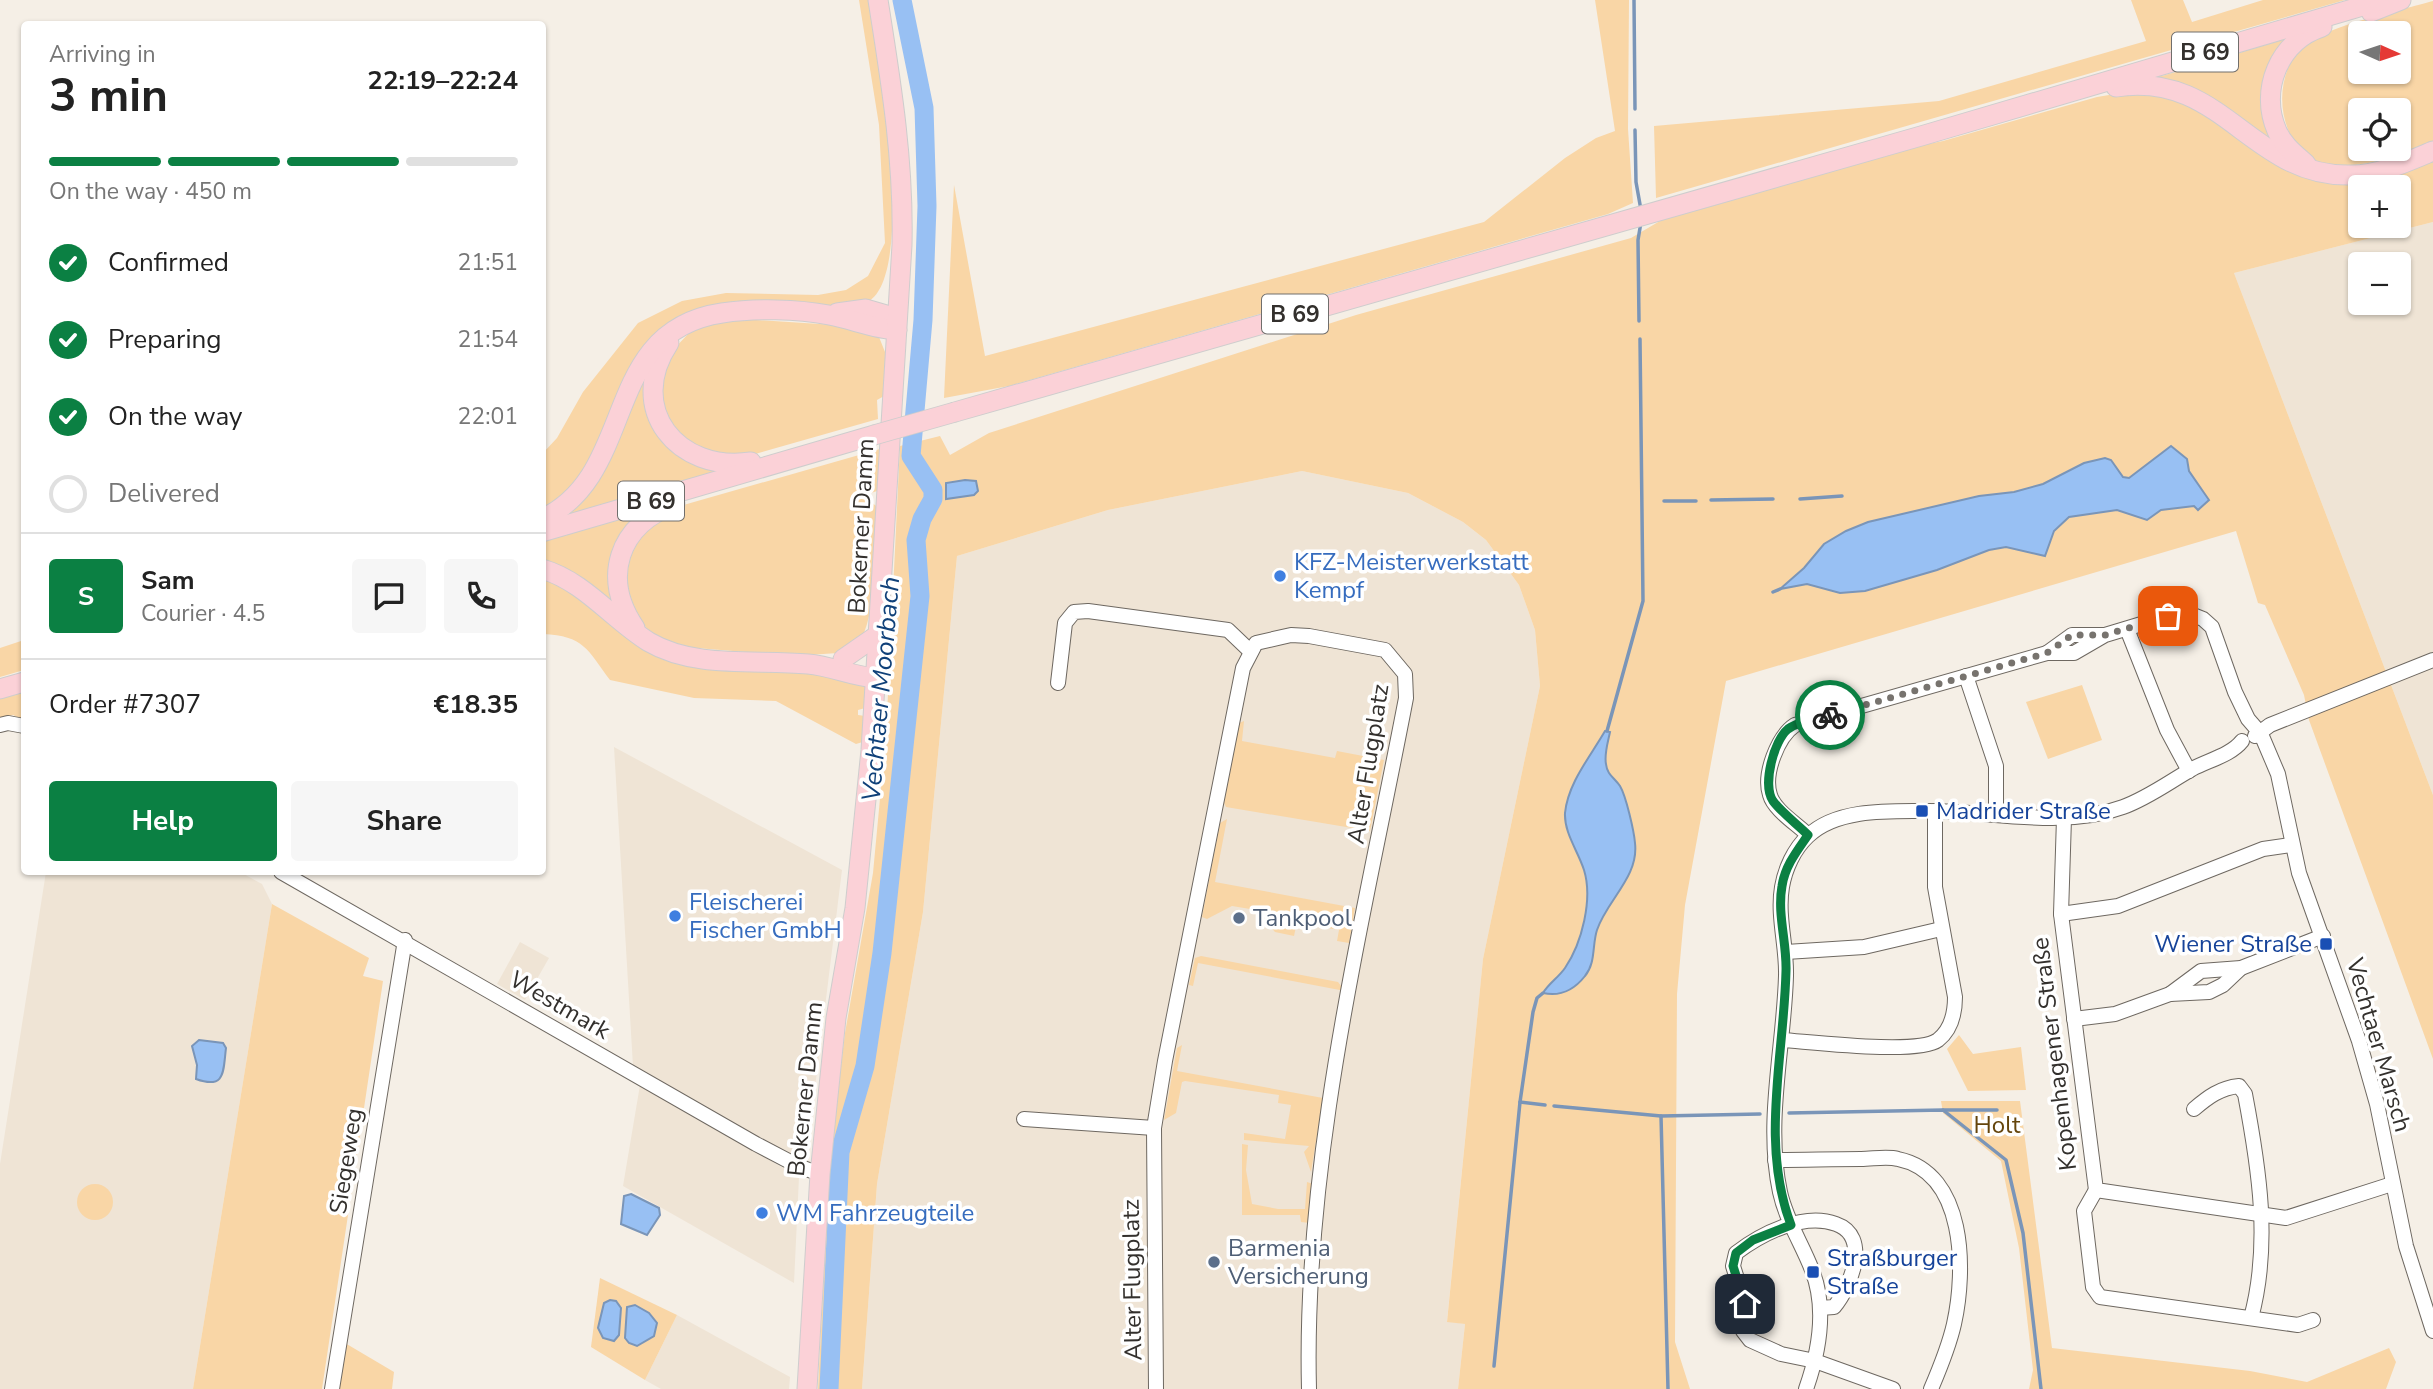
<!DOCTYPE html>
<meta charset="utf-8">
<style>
body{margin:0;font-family:"Nunito Sans",sans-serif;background:#f6f6f6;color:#222;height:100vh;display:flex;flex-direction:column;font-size:26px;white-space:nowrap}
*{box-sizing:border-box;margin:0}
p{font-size:23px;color:#767676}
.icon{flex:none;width:38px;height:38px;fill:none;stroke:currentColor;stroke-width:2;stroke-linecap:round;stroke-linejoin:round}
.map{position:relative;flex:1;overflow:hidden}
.side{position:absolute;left:21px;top:21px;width:525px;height:854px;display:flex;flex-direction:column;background:#fff;border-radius:7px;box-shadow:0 2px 5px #0004}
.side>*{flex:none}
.needle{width:46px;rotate:93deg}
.tools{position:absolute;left:2348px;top:21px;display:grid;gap:14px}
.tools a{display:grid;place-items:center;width:63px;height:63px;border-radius:7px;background:#fff;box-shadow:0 2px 5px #0004;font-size:35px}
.pin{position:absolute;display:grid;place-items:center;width:60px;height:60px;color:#fff;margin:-30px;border-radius:14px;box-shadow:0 4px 10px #0006}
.courier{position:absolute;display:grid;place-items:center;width:70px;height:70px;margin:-35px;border:5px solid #0b8043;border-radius:50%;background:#fff;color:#222;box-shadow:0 2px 9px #0007}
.overview em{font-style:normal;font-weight:700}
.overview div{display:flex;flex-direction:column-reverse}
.overview{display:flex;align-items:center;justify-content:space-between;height:119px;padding:0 28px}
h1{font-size:46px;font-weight:700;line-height:52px}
.bar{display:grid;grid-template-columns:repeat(4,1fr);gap:10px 7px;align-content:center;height:84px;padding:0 28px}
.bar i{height:9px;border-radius:5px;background:#e0e0e0}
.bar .selected{background:#0b8043}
.bar p{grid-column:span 4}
.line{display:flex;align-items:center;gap:18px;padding:0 28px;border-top:2px solid #e0e0e0}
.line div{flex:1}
.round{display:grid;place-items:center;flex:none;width:74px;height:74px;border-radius:7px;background:#f6f6f6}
ol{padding:0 28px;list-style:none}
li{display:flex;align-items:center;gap:21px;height:77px}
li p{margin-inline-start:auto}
li .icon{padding:7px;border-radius:50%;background:#0b8043;color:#fff;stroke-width:4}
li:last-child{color:#767676}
li i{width:38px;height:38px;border:4px solid #e0e0e0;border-radius:50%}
.button{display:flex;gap:14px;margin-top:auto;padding:14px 28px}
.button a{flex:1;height:80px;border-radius:7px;background:#0b8043;color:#fff;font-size:28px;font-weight:700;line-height:80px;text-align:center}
.button a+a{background:#f6f6f6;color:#222}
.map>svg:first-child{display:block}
</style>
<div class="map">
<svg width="2433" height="1389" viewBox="0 0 2433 1389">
<rect width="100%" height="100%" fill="#f5efe6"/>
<!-- built -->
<g fill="#efe4d5" fill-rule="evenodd">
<path d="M 2433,222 L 2433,795 L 2234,273 ZM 2361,264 L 2399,264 L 2399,303 L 2361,303 Z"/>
<path d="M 1302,471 L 1408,493 L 1463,522 L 1486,540 L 1519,585 L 1535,630 L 1540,686 L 1483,959 L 1447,1321 L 1465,1324 L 1458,1389 L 862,1389 L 877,1184 L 923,912 L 957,556 L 1108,510 Z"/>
<path d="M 614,747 L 842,870 L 806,1160 L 795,1160 L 633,1066 Z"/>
<path d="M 46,872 L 240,872 L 262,884 L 272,904 L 193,1389 L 0,1389 L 0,1164 Z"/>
<path d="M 520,942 L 549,958 L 525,1000 L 497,984 Z"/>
<path d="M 640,1085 L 799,1177 L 794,1283 L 623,1186 Z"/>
<path d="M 677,1315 L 790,1377 L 789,1389 L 661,1389 L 645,1380 Z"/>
</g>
<!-- green -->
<g fill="#f9d6a6" fill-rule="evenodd">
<path d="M 859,0 L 872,0 C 880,50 916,273 869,301 C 846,314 786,310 759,311 C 726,313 688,308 661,329 C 625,357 621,402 604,441 C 590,471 567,492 543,513 L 543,453 L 557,438 L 583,392 L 638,323 L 682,301 L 726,293 L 818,295 L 846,290 L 868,276 L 885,243 L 879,125 Z"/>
<path d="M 1595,0 L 1629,0 L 1628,129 L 1633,203 L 1608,214 L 1009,386 L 944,398 L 954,185 L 985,356 L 1484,222 L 1565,158 L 1596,138 L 1615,131 Z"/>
<path d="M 2131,0 L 2183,0 L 2192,22 L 2263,0 L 2345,0 L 1656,198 L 1654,126 L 1939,101 L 2146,41 Z"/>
<path d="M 2433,1 L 2433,143 C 2397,156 2365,169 2325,165 C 2318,165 2313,159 2307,155 C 2277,132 2274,79 2299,50 C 2319,27 2402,10 2433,1 ZM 2361,33 L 2399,33 L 2399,72 L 2361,72 ZM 2361,110 L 2399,110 L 2399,149 L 2361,149 Z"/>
<path d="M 2289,38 L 2272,63 L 2287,157 C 2255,131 2221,93 2179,85 C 2165,82 2150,81 2136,79 L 2159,72 L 2162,76 Z"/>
<path d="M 2127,92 L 2147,92 L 2202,107 L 2277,164 L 2311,180 L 2349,184 L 2433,160 L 2433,222 L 2234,273 L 2433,795 L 2433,1059 L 2309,720 L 2304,695 L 2265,605 L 2258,603 L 2236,531 L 1726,681 L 1685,905 L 1677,994 L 1675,1342 L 1690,1389 L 1458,1389 L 1465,1324 L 1447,1322 L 1483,959 L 1540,686 L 1535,630 L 1519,585 L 1486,540 L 1463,522 L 1408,493 L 1302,471 L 1108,510 L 957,556 L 923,912 L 877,1184 L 862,1389 L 818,1389 L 830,1153 L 845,1033 L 873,873 L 886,735 L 900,446 L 940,436 L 950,455 L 989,433 L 1356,315 L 1631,238 L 1665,218 L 1890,152 L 1943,141 L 2097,97 ZM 2361,187 L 2399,187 L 2399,226 L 2361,226 Z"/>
<path d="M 741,319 L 835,325 L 879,337 L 887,357 L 884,396 L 877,400 L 878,419 L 741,458 L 696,449 L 664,415 L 660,380 L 670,353 L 690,332 L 719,322 Z"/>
<path d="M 654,354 L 654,420 L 726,470 L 560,520 L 559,517 Z"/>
<path d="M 880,449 L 880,490 L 871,493 L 871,502 L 880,509 L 876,588 L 867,624 L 864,633 L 838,653 L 793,656 L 684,647 L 651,634 L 631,608 L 625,574 L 627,557 L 642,532 L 680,506 Z"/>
<path d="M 644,510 L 623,534 L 620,611 L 543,563 L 542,539 Z"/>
<path d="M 542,576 L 556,581 L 636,643 L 858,682 L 865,687 L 865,708 L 858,710 L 858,715 L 865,716 L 866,741 L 856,744 L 776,701 L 694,698 L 610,680 C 587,649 584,636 543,634 Z"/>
<path d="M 24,640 L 24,670 L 0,677 L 0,648 Z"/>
<path d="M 2082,685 L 2102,740 L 2048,759 L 2026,702 Z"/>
<path d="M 24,691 L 24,720 L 13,715 L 0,719 L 0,699 Z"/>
<path d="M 1244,721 L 1242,741 L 1335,758 L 1337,751 L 1384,760 L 1370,831 L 1226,807 L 1224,803 L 1239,723 Z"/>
<path d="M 1227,819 L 1215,882 L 1355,908 L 1349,943 L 1337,941 L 1339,930 L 1297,922 L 1294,936 L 1275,932 L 1256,910 L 1232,906 L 1207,919 L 1202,917 L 1220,823 Z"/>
<path d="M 272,904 L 369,958 L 363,976 L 383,981 L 322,1389 L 193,1389 Z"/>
<path d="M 1201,956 L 1338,982 L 1345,991 L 1198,963 L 1193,986 L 1189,985 L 1195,958 Z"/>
<path d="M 1959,1035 L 1973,1054 L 2021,1047 L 2026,1090 L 1968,1091 L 1947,1049 Z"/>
<path d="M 1182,1045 L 1177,1071 L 1323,1098 L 1311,1172 L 1304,1152 L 1309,1146 L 1244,1140 L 1244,1133 L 1285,1139 L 1291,1105 L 1278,1103 L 1279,1095 L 1185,1081 L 1182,1082 L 1176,1113 L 1164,1120 L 1177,1048 Z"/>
<path d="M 1941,1101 L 2020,1101 L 2052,1348 L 2250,1371 L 2307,1382 L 2389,1348 L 2396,1362 L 2386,1389 L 2029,1389 L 2033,1370 L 2019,1248 L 2001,1161 L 1943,1113 Z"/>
<path d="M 1242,1144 L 1248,1145 L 1246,1170 L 1252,1204 L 1278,1209 L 1305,1209 L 1307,1182 L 1313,1184 L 1310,1223 L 1301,1222 L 1300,1215 L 1242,1215 Z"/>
<circle cx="95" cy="1202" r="18"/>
<path d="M 600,1278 L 677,1315 L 645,1380 L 591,1347 Z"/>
<path d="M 345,1343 L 394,1372 L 392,1389 L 339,1389 Z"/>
</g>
<!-- water -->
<g fill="#98c0f3" stroke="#7a95b8" stroke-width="2">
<path d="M 2171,446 L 2187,459 L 2189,471 L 2209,500 L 2198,510 L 2194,506 L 2161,510 L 2147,520 L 2117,510 L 2069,517 L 2054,531 L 2045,556 L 2006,547 L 1989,550 L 1937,570 L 1865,591 L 1840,593 L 1807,584 L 1780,589 L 1804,568 L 1824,544 L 1846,531 L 1868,522 L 1979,496 L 2014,492 L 2043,484 L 2084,463 L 2105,458 L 2111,460 L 2123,477 L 2129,478 Z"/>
<path d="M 965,480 L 976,481 L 978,491 L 974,495 L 946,499 L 946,483 Z"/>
<path d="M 1605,731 L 1610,732 C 1608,742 1604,754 1606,764 C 1607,775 1615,778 1620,786 C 1626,796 1634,831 1635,843 C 1639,877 1607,900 1597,930 C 1592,945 1596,963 1585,976 C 1574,990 1561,997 1543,993 C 1549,983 1558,978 1565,968 C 1582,943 1593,899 1584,870 C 1578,851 1564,833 1565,813 C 1568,783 1590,757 1605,731 Z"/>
<path d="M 199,1040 L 223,1043 L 226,1048 C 223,1071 226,1090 196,1079 L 197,1065 L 192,1046 Z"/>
<path d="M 631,1194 L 659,1208 L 660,1215 L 647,1235 L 621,1224 L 624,1196 Z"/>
<path d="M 610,1300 L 616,1301 L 621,1308 L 619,1335 L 614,1341 L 603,1338 L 598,1328 L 604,1303 Z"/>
<path d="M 635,1305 L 649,1313 L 657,1323 L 654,1336 L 637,1346 L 629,1343 L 625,1338 L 627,1307 Z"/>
</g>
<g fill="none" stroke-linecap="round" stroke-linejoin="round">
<!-- stream -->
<g stroke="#7a95b8" stroke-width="3.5">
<path d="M 1634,0 L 1635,109"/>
<path d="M 1635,130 L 1636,182 L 1641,210"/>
<path d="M 1639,321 L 1638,240 L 1641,222"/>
<path d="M 1800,499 L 1842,496"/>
<path d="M 1711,500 L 1773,499"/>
<path d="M 1664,501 L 1696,501"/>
<path d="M 1773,592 L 1780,589"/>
<path d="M 1607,731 L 1643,601 L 1640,339"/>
<path d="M 1520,1102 L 1545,1105"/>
<path d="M 1554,1106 L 1661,1116 L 1760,1114"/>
<path d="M 1943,1110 L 1997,1110"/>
<path d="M 1789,1113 L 1943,1110 L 2006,1160 L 2023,1233 L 2041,1389"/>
<path d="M 1661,1116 L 1668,1389"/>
<path d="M 1494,1366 L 1520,1102 L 1533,1012 L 1537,998 L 1543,993"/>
</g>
<!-- river -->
<path stroke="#98c0f3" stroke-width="19" d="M 829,1389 L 840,1152 L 865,1066 L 882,953 L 920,596 L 916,540 L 922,519 L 933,499 L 933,490 L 911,456 L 923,320 L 927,206 L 924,108 L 902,0"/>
<!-- minor casing -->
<g stroke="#6e6861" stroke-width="16">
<g id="minor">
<path d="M 2127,629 L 2167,730 L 2189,771"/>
<path d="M 2047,653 L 2072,635 L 2103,635"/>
<path d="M 1966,676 L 1996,766 L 1996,813"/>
<path d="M 1058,683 L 1065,623 L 1074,612 L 1088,611 L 1228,630 L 1250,651"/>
<path d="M 0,725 L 8,723 L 24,726"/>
<path d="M 2255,736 L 2270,725 L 2433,660"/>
<path d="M 2064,818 L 2061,914 L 2096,1190 L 2286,1218 L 2392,1184"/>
<path d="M 1808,835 C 1797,824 1774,810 1770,795 C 1763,774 1778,736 1795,725 L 2047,653 L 2074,653 L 2105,635 L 2168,616 L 2188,613 L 2203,619 L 2212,627 L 2235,692 L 2248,719 L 2261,734 L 2278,774 L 2299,873 L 2359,1041 L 2377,1104 L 2406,1246 L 2433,1331"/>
<path d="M 281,872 L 756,1144 L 798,1166 L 820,1174"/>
<path d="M 2061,914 L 2118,906 L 2263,849 L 2291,845"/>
<path d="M 1786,952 L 1864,947 L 1941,929"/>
<path d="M 2170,994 L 2201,971 L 2241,968 L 2323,936"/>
<path d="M 2074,1019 L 2115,1014 L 2170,994 L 2209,992 L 2223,985 L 2241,968"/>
<path d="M 1782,1040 C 1812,1042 1918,1055 1938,1040 C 1952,1029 1955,1013 1955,997 L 1935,887 L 1935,811"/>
<path d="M 2194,1109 C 2208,1097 2220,1088 2239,1086 L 2245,1094 C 2259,1168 2271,1244 2251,1318"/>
<path d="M 1024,1119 L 1154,1128"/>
<path d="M 1775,1160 C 1804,1160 1832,1159 1861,1159 C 1873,1159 1887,1156 1898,1159 C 1966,1173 1966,1270 1954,1324 C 1949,1346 1940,1368 1931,1389"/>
<path d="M 2096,1190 L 2084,1211 L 2093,1287 L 2100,1297 L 2298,1325 L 2313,1320"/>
<path d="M 1820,1308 L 1834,1307 C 1851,1287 1871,1236 1836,1224 C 1803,1212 1761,1234 1736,1253 L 1733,1266 L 1745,1304 L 1743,1331 L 1750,1340 L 1781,1354 L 1815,1361 L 1893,1389"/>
<path d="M 332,1389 L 405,940"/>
<path d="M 1156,1389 L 1154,1128 L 1165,1061 L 1243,668 L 1256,643 L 1291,635 L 1309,636 L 1385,650 L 1405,674 L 1406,698 C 1363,923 1303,1159 1309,1389"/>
<path d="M 1806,1389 C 1819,1352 1827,1308 1812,1270 C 1802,1244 1786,1220 1780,1192 C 1765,1122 1784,1047 1786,976 C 1787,947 1777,916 1782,887 C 1785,869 1794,849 1808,836 C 1837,808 1891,811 1929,811 C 1992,811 2063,829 2123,807 C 2148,798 2169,782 2192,769 C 2209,760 2231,755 2242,741"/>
</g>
</g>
<!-- major casing -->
<g stroke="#cecdcd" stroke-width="21">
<g id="major">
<path d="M 2371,12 L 2401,0"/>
<path d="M 2116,87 C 2223,70 2251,178 2351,175 C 2379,175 2407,162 2433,151"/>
<path d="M 2306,164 C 2295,154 2283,145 2277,131 C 2259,90 2279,41 2322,27"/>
<path d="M 837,313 L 866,309 L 897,318"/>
<path d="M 669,343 C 625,409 678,473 751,462"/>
<path d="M 955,412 L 1921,136 L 2383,0"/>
<path d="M 542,519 C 639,474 599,331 722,313 C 755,308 797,309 829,315 C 852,319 874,329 897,330"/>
<path d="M 542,532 L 874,435"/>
<path d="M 542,569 C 584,581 613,620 649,642 C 695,669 757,659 808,664 C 832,666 854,677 877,678"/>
<path d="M 635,628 C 601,578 618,525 675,504"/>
<path d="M 843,659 L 879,634"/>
<path d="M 0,689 L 24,682"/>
<path d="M 807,1389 L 820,1174 L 836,1018 L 855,908 L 871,750 L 902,245 C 904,161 891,82 878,0"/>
</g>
</g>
<!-- minor -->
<use href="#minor" stroke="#fff" stroke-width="14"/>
<!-- major -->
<use href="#major" stroke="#fbd1d7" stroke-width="19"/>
<!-- major-bridge casing -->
<g stroke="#cecdcd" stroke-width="21" stroke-linecap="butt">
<path id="major-bridge" d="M 874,435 L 955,412"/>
</g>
<!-- major-bridge -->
<use href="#major-bridge" stroke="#fbd1d7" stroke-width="19"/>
</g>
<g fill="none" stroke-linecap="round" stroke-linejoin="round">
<!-- done -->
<path stroke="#77736e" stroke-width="7" stroke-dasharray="0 12.6" d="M 1830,715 L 2047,653 L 2072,635 L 2105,635 L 2168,616"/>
<!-- route -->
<path stroke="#0b8043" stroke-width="9" d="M 1745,1304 L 1733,1266 L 1736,1253 L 1753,1240 L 1791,1225 C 1760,1143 1784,1056 1786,971 C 1787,943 1777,914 1782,886 C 1785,866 1797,851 1808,835 C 1797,824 1782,813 1773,801 C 1762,785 1774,740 1788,729 C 1799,721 1816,719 1830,715"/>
</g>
<!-- markers -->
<g fill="#3f7fe0" stroke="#fff" stroke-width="2.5">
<circle cx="1280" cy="576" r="7"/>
<circle cx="675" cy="916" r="7"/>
<circle cx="762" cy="1213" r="7"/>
</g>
<g fill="#1a4fb4" stroke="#fff" stroke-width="2.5">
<rect x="1915" y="804" width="14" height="14" rx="3.5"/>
<rect x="2319" y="937" width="14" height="14" rx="3.5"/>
<rect x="1806" y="1265" width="14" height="14" rx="3.5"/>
</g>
<g fill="#5c6f8a" stroke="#fff" stroke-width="2.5">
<circle cx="1239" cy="918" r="7"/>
<circle cx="1214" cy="1262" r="7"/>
</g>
<g text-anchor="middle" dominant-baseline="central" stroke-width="7" stroke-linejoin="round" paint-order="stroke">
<!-- shield labels -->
<g fill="#fff" stroke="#706e6c" stroke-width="2">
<rect x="2172" y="32.5" width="66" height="39" rx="5"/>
<rect x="1262" y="294.5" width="66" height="39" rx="5"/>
<rect x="618" y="481.5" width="66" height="39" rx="5"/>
</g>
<g font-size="23" font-weight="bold" fill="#33302d">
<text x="2205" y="52">B 69</text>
<text x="1295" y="314">B 69</text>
<text x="651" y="501">B 69</text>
</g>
<!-- street labels -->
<g font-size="24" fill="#33302d" stroke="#fff">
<text transform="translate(861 526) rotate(-87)">Bokerner Damm</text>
<text transform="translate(1368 764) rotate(-81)">Alter Flugplatz</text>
<text transform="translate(560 1005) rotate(30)">Westmark</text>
<text transform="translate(2379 1045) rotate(74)">Vechtaer Marsch</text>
<text transform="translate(2054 1054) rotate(-97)">Kopenhagener Straße</text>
<text transform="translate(805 1089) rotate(-84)">Bokerner Damm</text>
<text transform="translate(346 1161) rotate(-81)">Siegeweg</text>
<text transform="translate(1132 1280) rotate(-91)">Alter Flugplatz</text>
</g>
<!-- shop labels -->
<g font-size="24" fill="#366cbe" stroke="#fff" text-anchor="start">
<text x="1294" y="562">KFZ-Meisterwerkstatt<tspan x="1294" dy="28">Kempf</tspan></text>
<text x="689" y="902">Fleischerei<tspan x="689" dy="28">Fischer GmbH</tspan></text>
<text x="776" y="1213">WM Fahrzeugteile</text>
</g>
<!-- transit labels -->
<g font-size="24" fill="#164399" stroke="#fff" text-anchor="start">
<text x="1936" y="811">Madrider Straße</text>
<text x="2312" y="944" text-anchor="end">Wiener Straße</text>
<text x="1827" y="1258">Straßburger<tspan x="1827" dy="28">Straße</tspan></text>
</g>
<!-- service labels -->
<g font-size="24" fill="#4e5e75" stroke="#fff" text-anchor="start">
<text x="1253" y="918">Tankpool</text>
<text x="1228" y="1248">Barmenia<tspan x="1228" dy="28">Versicherung</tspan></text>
</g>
<!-- park labels -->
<g font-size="24" fill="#65450c" stroke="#fff">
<text x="1997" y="1125">Holt</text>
</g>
<!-- water labels -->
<g font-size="26" font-style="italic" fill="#104179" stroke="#fff">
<text transform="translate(881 689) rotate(-85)">Vechtaer Moorbach</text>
</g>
</g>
</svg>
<div class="tools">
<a><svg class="needle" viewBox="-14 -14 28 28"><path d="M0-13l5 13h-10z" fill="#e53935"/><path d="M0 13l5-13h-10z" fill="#767676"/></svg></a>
<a><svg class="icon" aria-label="locate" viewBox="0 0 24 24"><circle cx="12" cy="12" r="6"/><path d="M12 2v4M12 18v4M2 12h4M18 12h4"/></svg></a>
<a>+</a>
<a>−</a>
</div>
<div class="pin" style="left:2168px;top:616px;background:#ea580c"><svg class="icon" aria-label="bag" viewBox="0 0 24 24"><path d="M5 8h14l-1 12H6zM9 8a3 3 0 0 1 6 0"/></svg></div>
<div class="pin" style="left:1745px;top:1304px;background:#1f2937"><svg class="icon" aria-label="home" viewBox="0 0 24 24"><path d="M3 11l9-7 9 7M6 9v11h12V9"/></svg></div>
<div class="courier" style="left:1830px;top:715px"><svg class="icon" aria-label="bike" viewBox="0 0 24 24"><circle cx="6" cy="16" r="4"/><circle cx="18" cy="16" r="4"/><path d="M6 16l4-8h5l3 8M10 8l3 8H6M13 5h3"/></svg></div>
<section class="side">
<div class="overview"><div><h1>3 min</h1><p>Arriving in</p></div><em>22:19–22:24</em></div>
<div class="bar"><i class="selected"></i><i class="selected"></i><i class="selected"></i><i></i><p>On the way · 450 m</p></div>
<ol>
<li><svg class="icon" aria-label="check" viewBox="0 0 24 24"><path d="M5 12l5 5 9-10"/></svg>Confirmed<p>21:51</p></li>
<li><svg class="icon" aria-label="check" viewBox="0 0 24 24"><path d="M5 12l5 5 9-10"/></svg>Preparing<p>21:54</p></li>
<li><svg class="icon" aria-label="check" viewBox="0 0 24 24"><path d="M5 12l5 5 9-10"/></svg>On the way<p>22:01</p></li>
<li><i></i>Delivered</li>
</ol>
<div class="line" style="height:126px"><b class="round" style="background:#0b8043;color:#fff">S</b><div><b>Sam</b><p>Courier · 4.5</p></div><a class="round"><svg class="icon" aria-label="chat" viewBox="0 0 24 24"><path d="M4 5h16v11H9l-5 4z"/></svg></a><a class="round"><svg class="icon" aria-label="phone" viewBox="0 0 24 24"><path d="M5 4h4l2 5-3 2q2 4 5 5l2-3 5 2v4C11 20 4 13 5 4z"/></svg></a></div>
<div class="line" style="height:91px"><div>Order #7307</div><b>€18.35</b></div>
<div class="button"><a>Help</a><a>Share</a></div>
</section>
</div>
